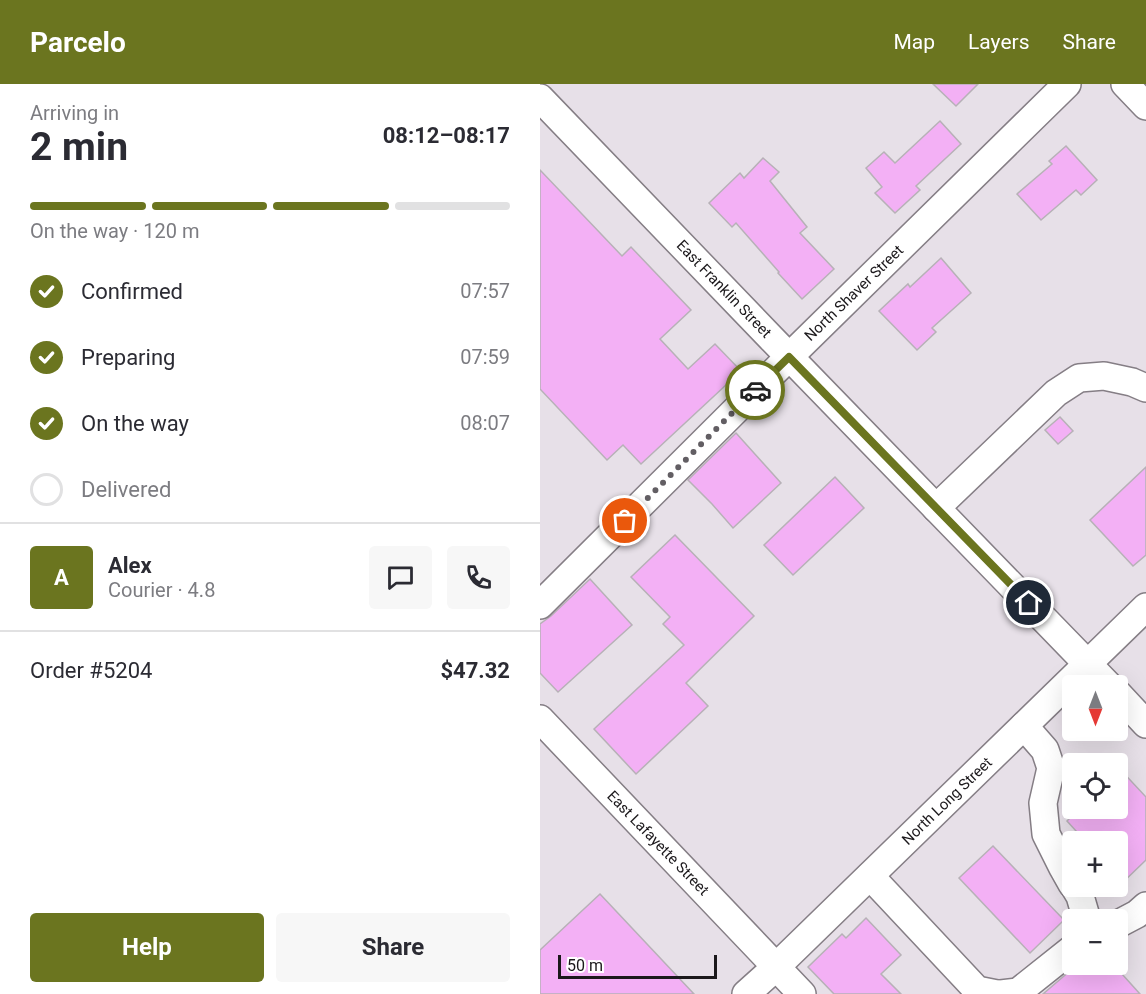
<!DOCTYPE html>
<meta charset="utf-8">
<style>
body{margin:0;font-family:Roboto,sans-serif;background:#f7f7f7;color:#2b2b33;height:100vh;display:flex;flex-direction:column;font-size:22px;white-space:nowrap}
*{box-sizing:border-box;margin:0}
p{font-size:20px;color:#7c7c81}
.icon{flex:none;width:33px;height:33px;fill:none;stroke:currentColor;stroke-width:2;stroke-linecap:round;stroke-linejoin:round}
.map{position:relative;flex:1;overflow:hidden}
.panel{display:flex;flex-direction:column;background:#fff;width:540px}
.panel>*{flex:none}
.needle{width:39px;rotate:180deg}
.tools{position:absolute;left:522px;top:591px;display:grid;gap:12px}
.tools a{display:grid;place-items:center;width:66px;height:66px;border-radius:6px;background:#fff;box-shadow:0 6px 24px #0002;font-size:30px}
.scale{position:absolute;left:18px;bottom:15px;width:159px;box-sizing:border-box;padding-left:6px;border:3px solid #1b181b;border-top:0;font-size:16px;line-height:21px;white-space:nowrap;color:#1b181b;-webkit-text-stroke:4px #fff;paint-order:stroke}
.pin{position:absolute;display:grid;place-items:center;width:51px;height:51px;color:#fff;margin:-26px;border:3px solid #fff;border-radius:50%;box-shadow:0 2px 6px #0007}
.courier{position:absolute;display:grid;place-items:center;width:60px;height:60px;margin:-30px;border:4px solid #6b751f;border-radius:50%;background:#fff;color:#222;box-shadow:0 2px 8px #0007}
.summary em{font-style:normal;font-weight:700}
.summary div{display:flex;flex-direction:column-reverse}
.summary{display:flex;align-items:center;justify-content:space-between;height:102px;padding:0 30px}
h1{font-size:39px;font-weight:700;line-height:45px}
.bar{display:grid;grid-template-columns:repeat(4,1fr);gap:9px 6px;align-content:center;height:72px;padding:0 30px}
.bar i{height:8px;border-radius:4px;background:#e1e1e2}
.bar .current{background:#6b751f}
.bar p{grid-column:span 4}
.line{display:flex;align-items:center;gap:15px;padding:0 30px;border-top:2px solid #e1e1e2}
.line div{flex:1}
.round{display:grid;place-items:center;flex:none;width:63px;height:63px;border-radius:6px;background:#f7f7f7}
ol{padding:0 30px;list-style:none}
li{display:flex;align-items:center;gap:18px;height:66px}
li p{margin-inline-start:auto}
li .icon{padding:6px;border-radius:50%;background:#6b751f;color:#fff;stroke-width:4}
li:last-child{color:#7c7c81}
li i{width:33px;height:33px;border:3px solid #e1e1e2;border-radius:50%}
.primary-button{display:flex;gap:12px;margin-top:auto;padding:12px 30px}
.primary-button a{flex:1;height:69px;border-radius:6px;background:#6b751f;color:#fff;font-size:24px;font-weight:700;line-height:69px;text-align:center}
.primary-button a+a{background:#f7f7f7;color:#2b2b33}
header{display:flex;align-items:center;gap:36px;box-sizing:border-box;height:84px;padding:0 30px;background:#6b751f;color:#fff}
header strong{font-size:28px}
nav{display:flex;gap:33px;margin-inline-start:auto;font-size:21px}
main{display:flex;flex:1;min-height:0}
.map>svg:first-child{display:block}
</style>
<header>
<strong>Parcelo</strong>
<nav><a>Map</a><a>Layers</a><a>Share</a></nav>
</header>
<main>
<section class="panel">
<div class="summary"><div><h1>2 min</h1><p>Arriving in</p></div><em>08:12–08:17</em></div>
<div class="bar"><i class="current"></i><i class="current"></i><i class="current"></i><i></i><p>On the way · 120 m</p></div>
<ol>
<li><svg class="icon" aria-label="check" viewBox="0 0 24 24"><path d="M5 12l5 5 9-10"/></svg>Confirmed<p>07:57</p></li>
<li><svg class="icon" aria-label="check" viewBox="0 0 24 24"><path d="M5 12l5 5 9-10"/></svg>Preparing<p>07:59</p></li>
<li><svg class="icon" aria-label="check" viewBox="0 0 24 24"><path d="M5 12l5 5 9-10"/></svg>On the way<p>08:07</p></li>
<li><i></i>Delivered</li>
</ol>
<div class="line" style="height:108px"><b class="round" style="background:#6b751f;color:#fff">A</b><div><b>Alex</b><p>Courier · 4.8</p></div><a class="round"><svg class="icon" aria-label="chat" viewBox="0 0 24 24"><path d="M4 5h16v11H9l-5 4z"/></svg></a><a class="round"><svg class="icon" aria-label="phone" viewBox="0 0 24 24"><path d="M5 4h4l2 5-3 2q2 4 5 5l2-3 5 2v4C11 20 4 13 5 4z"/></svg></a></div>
<div class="line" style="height:78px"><div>Order #5204</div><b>$47.32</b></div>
<div class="primary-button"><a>Help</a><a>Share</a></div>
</section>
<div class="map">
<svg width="606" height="910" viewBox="0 0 606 910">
<rect width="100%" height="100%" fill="#e7e0e8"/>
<!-- building -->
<g fill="#f3b0f5" stroke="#b7b1b7" stroke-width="1.5">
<path d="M 393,0 L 438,0 L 416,22 Z"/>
<path d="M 400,37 L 421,60 L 376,102 L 380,106 L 355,129 L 335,109 L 342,103 L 326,84 L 344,68 L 355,79 Z"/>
<path d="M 526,62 L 557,96 L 541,111 L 536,106 L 501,136 L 477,110 L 512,80 L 509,77 Z"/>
<path d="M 223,74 L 239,88 L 230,97 L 267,143 L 260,149 L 294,185 L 262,215 L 238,189 L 239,188 L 196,139 L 192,143 L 169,119 L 200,89 L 204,94 Z"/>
<path d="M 0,86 L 82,172 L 91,163 L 151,226 L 120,255 L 148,285 L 175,260 L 201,287 L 101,380 L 83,361 L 67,376 L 0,305 Z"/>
<path d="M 401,174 L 431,209 L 392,244 L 396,248 L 377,266 L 339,227 L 368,200 L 370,203 Z"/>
<path d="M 520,333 L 533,347 L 518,360 L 505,346 Z"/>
<path d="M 196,349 L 241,399 L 193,444 L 172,420 L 148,396 Z"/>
<path d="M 606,383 L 606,471 L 593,482 L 550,436 Z"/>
<path d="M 295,393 L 324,424 L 253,491 L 224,461 Z"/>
<path d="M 135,451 L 214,532 L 146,599 L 168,622 L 96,690 L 54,645 L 144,561 L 123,540 L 130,533 L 91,493 Z"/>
<path d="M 50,495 L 92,541 L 18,608 L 0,589 L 0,540 L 11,532 Z"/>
<path d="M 578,683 L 606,713 L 606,776 L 578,803 L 578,758 L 546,758 L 527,737 L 540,724 L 578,724 Z"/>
<path d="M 453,762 L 524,836 L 490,869 L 419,794 Z"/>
<path d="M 60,810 L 154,910 L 0,910 L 0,866 Z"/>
<path d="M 326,834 L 361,871 L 341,890 L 361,910 L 294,910 L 268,883 L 302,850 L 306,854 Z"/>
<path d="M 538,880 L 573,880 L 600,910 L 503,910 Z"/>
</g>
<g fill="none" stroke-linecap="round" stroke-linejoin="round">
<!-- minor casing -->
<g stroke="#857e85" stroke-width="30">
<g id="minor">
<path d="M 585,0 L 606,22"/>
<path d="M 0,14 L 231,254 L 569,602"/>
<path d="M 396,424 L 516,309 L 539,294 L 564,292 L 592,298 L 606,304"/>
<path d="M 0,521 L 249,273 L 527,0"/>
<path d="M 578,610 L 606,640"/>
<path d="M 0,635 L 262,910"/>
<path d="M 484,642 L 505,666 L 511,684 L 503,719 L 506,750 L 523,784 L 532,800"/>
<path d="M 330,792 L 437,906 L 457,910"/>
<path d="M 534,802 L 540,812 L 547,836"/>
<path d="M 578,840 L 597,830 L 606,822"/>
<path d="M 206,910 L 236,883 L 606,523"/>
<path d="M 461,910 L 478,908 L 532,865"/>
</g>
</g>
<!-- minor -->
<use href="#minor" stroke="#fff" stroke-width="27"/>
</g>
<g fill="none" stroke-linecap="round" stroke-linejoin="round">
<!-- done -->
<path stroke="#625e63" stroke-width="6" stroke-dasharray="0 10.8" d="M 85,437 L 215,306"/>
<!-- route -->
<path stroke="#6b751f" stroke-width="8" d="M 215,306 L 249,273 L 489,519"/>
</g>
<g text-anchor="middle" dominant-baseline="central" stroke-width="4.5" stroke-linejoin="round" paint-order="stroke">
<!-- street labels -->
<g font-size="15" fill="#1b181b" stroke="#fff">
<text transform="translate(184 205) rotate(46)">East Franklin Street</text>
<text transform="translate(314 209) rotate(-44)">North Shaver Street</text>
<text transform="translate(407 717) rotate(-44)">North Long Street</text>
<text transform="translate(118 759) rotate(46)">East Lafayette Street</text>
</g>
</g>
</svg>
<div class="tools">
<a><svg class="needle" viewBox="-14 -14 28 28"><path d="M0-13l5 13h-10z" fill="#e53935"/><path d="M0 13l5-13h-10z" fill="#7c7c81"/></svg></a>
<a><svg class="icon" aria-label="locate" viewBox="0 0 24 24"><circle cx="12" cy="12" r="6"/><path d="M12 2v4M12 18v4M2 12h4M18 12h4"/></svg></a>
<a>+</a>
<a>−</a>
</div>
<div class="scale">50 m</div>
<div class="pin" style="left:85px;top:437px;background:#ea580c"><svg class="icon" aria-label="bag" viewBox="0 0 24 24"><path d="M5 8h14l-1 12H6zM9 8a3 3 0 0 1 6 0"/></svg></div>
<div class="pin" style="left:489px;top:519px;background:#1f2937"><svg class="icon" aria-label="home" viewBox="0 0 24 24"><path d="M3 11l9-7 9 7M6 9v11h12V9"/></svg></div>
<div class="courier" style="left:215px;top:306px"><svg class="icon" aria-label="car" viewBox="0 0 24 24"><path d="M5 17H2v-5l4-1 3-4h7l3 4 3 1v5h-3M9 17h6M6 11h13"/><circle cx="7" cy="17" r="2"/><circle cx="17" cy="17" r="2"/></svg></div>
</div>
</main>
